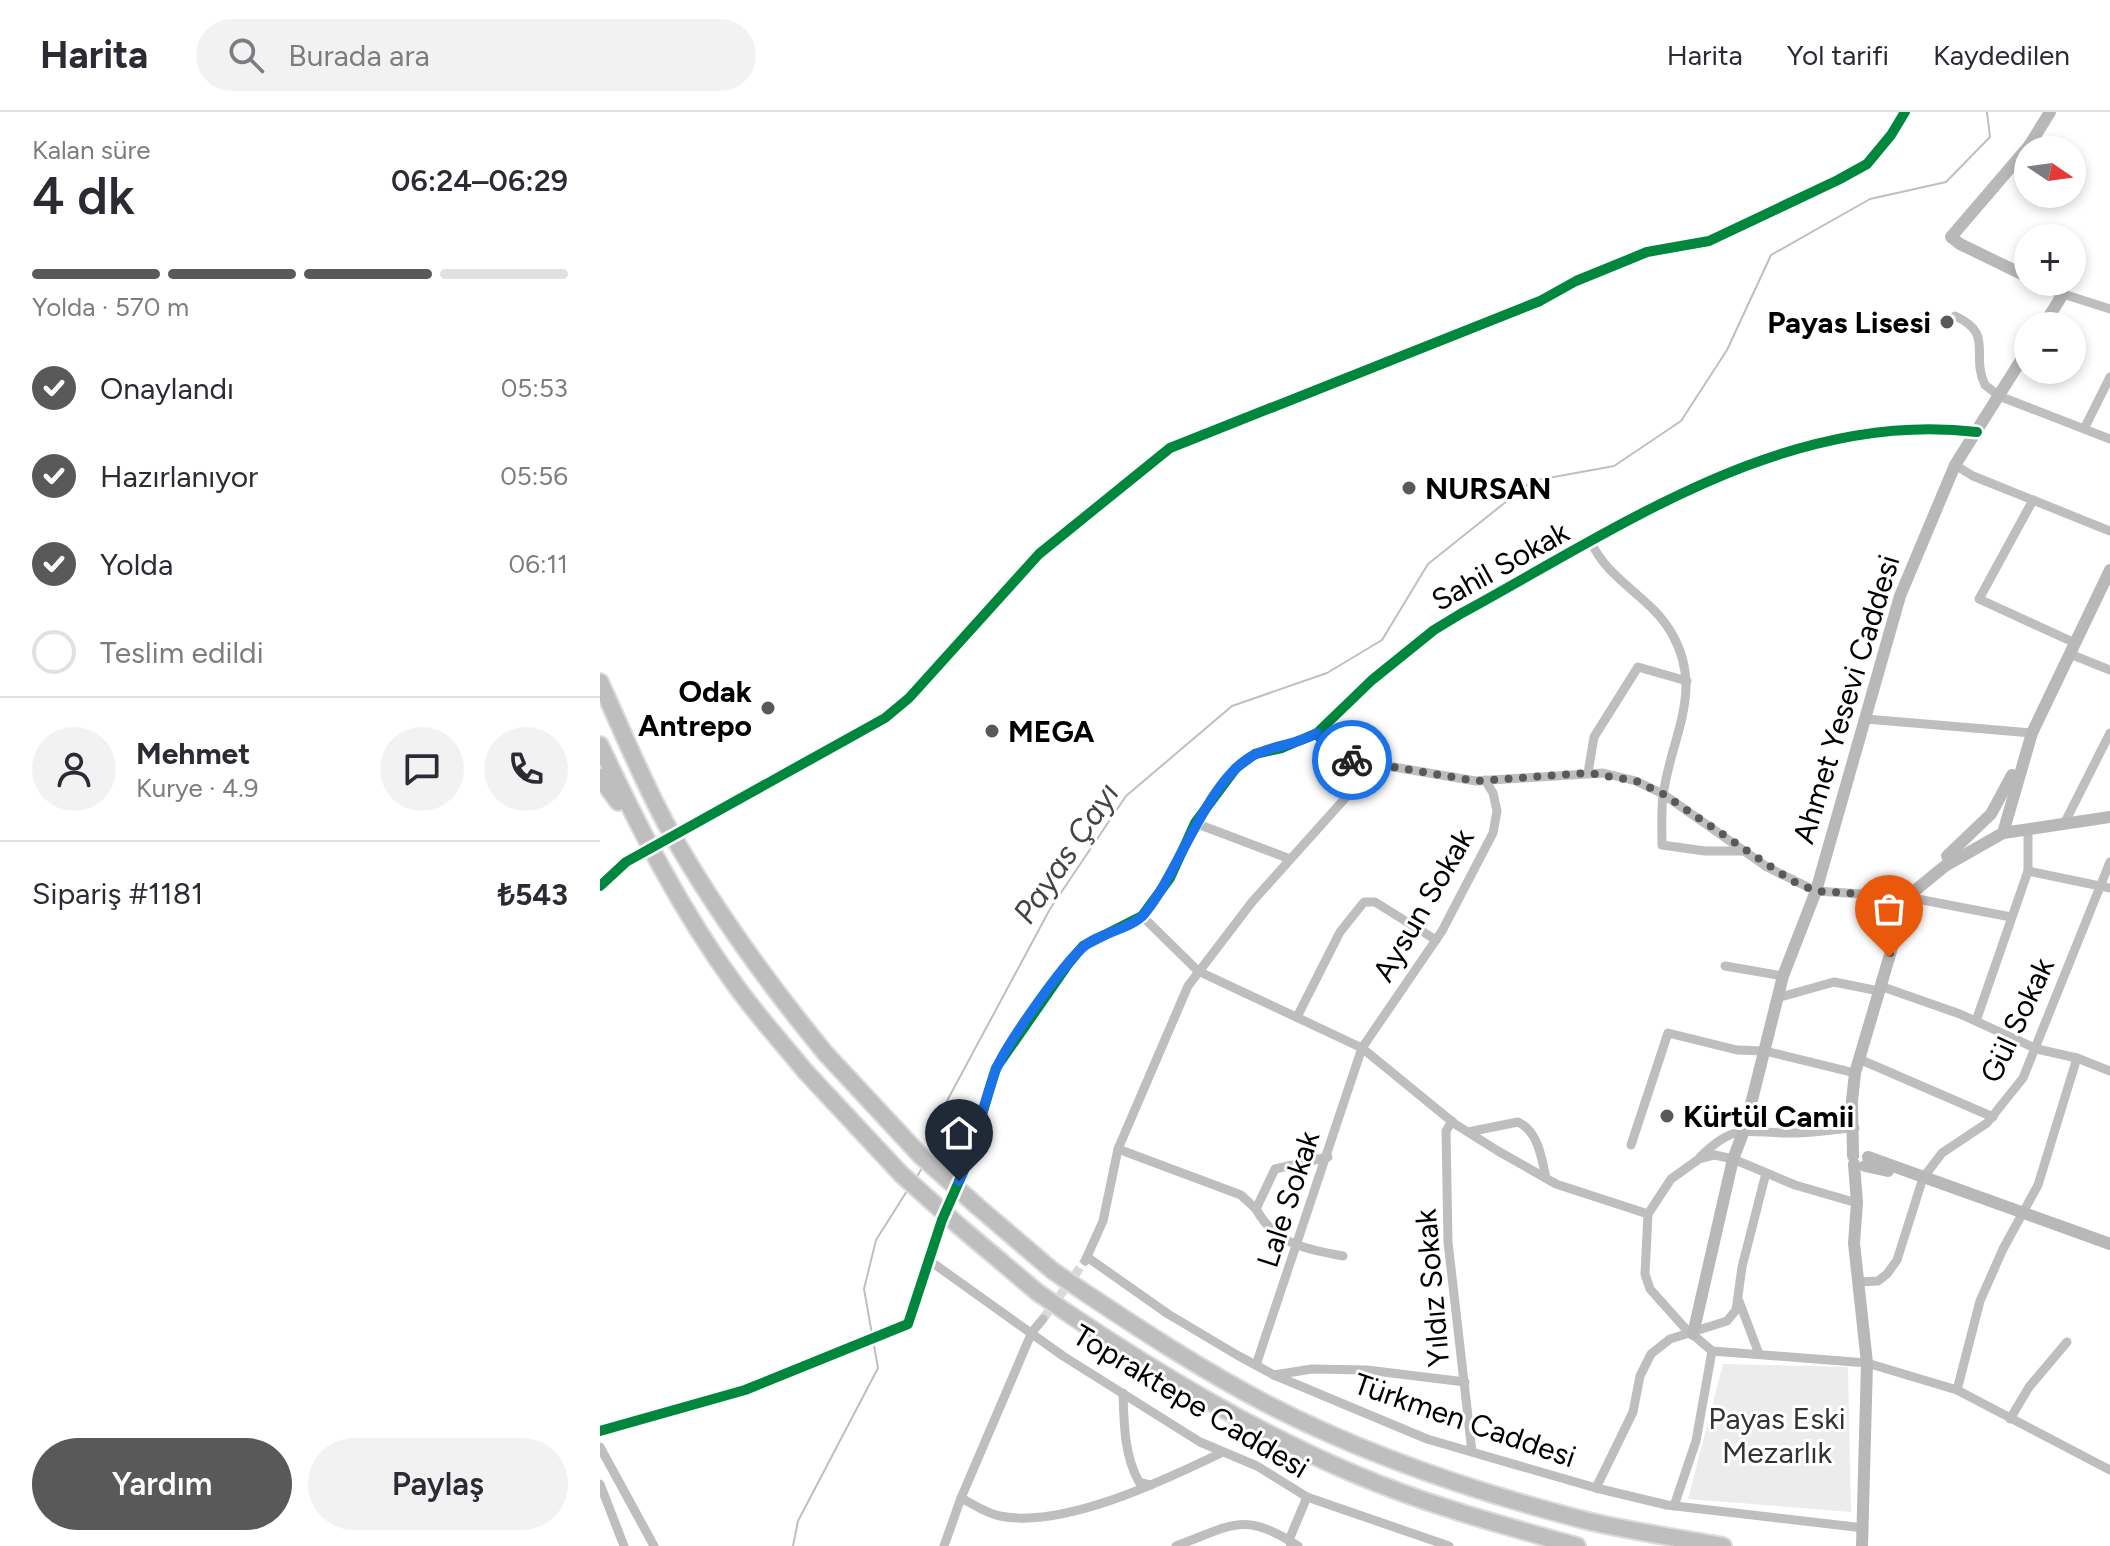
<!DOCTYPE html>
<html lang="tr">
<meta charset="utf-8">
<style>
body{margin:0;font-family:Figtree,sans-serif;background:#f2f2f3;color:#2b2b33;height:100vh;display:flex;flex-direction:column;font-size:30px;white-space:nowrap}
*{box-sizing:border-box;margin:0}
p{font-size:26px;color:#7c7c81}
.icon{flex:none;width:44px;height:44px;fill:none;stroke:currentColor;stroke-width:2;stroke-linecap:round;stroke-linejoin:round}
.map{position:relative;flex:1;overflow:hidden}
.drawer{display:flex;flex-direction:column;background:#fff;width:600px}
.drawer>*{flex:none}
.needle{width:52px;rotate:103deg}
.tools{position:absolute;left:1414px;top:24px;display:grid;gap:16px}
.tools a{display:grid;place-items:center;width:72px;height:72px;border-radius:50%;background:#fff;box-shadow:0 4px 12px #0003;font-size:40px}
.pin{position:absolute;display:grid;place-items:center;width:68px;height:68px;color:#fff;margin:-82px -34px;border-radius:50% 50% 50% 0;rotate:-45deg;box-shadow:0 0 8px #0007}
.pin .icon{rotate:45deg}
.courier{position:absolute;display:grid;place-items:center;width:80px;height:80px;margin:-40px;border:6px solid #1a73e8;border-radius:50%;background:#fff;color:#222;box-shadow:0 2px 10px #0007}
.summary em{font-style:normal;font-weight:600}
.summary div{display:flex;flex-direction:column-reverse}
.summary{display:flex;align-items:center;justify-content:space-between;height:136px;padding:0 32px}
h1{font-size:52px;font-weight:600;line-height:60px}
.bar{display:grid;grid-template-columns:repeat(4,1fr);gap:12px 8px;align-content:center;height:96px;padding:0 32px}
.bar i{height:10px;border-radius:6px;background:#e1e1e2}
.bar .selected{background:#595959}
.bar p{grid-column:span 4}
.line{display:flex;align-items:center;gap:20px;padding:0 32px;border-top:2px solid #e1e1e2}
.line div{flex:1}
.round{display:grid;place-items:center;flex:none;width:84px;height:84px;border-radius:42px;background:#f2f2f3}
ol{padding:0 32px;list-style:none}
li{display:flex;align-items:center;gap:24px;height:88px}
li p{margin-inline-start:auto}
li .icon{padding:8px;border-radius:50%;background:#595959;color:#fff;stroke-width:4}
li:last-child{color:#7c7c81}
li i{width:44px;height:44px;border:4px solid #e1e1e2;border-radius:50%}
.action{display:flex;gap:16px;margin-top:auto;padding:16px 32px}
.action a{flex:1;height:92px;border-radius:48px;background:#595959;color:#fff;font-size:32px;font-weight:600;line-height:92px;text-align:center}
.action a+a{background:#f2f2f3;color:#2b2b33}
header{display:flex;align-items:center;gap:48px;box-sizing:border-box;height:112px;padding:0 40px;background:#fff;border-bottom:2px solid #e1e1e2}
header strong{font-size:38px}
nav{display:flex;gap:44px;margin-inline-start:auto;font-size:28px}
.search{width:560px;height:72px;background:#f2f2f3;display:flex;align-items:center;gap:20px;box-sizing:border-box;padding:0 28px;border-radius:44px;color:#7c7c81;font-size:30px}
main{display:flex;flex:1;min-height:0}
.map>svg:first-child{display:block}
</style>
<header>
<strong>Harita</strong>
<div class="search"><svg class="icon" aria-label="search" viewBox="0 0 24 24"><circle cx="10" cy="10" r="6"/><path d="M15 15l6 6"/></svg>Burada ara</div>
<nav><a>Harita</a><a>Yol tarifi</a><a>Kaydedilen</a></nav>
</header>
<main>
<section class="drawer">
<div class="summary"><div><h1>4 dk</h1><p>Kalan süre</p></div><em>06:24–06:29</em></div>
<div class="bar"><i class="selected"></i><i class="selected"></i><i class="selected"></i><i></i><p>Yolda · 570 m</p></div>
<ol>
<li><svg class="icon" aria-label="check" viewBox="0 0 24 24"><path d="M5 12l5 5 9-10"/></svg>Onaylandı<p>05:53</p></li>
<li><svg class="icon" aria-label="check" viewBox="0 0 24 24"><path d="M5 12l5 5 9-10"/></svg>Hazırlanıyor<p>05:56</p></li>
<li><svg class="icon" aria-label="check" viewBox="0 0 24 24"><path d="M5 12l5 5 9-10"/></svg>Yolda<p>06:11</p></li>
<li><i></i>Teslim edildi</li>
</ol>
<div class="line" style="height:144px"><a class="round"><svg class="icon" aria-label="person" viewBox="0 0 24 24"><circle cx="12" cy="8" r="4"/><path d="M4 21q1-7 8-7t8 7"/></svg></a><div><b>Mehmet</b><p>Kurye · 4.9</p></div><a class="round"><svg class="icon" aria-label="chat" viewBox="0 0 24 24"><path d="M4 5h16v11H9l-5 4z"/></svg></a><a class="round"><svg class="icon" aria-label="phone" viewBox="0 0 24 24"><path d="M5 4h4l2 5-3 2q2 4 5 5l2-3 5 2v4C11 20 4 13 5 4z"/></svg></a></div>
<div class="line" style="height:104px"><div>Sipariş #1181</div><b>₺543</b></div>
<div class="action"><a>Yardım</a><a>Paylaş</a></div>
</section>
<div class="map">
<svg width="1510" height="1434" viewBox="0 0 1510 1434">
<rect width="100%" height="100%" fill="#fff"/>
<!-- green -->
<path fill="#ececec" d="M 1123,1252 L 1248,1255 L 1251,1400 L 1088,1387 Z"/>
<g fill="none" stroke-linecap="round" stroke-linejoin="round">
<!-- stream -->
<g stroke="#bfbfbf" stroke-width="2">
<path d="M 329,1043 L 348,987 L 450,797 L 526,684 L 632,594 L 727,561 L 782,528 L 828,452 L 932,369 L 1014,354 L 1081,309 L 1127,238 L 1171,143 L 1270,87 L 1346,70 L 1390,25 L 1387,0"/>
<path d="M 315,1068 L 322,1056"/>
<path d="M 272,1222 L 264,1177 L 276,1128 L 307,1079"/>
<path d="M 193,1434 L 198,1409 L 278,1256 L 273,1228"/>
</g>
<!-- street-tunnel -->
<path stroke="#d9d9d9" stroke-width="9" stroke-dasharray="9 4.5" stroke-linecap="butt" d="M 443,1207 L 485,1149"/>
<!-- highway casing -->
<g stroke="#dbdbdb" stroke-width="20">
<g id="highway">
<path d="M 0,570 C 21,616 41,665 65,710 C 111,793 166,869 226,942"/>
<path d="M 0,633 C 39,716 81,799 136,874 C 157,903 182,931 205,959"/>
<path d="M 0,665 L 18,690"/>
<path d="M 377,1094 L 453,1159"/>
<path d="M 359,1114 L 437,1180"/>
<path d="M 481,1178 C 541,1218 602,1258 667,1292 C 766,1343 872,1379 980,1407 C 1026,1419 1075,1425 1123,1434"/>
<path d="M 466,1200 C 557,1261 650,1317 752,1361 C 824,1392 901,1413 977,1434"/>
</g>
</g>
<!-- street -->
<g stroke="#bebebe" stroke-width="9">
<path d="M 1463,182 L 1510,197"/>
<path d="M 1355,204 C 1395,222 1370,242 1385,273 L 1399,284 L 1510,327"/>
<path d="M 1485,315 L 1510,265"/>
<path d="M 1355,353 L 1373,364 L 1510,419"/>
<path d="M 1433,388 L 1379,487 L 1475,531"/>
<path d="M 991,430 C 1009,470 1051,484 1072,522 C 1105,579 1070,627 1063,684 C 1061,700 1062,717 1062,733 L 1105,739 L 1145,739"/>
<path d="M 1470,542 L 1510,558"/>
<path d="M 1266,607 L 1432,621"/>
<path d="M 717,621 L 730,641 L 741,646 L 876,669 L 1003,661 L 1036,669 L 1063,682 L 1167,755 L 1216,779 L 1307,785 L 1411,805"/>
<path d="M 988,661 L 994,625 L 1038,555 L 1087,569"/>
<path d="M 1465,710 L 1510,621"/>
<path d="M 595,711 L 690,747"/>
<path d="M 1428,759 L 1510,776"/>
<path d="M 542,804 L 598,859 L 762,936 L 855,1012 L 898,1039 L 956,1072 L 1048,1102"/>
<path d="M 1125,854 L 1183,864"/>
<path d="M 1280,874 L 1360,902 L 1437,937 L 1477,946 L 1510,959"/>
<path d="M 1177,886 L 1234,870 L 1279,879"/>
<path d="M 698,903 L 740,820 L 764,790 L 775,790 L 836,828"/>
<path d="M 1376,909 L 1428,759 L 1428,717"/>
<path d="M 1259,947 L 1393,1005"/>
<path d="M 852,1009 L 846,1019 L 848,1130 L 872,1340"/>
<path d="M 868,1020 L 918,1010 C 938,1019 942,1047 946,1066"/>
<path d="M 1031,1033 L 1068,921 L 1137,938 L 1165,939 L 1255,961"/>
<path d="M 518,1037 L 641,1083 L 656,1097"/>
<path d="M 728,1045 L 675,1057 L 656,1097 C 675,1132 706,1137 743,1144"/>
<path d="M 1100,1045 C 1134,1012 1142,1020 1185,1021 C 1208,1022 1232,1017 1255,1016"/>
<path d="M 1257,1091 L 1195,1073 L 1133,1047 L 1115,1043 L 1099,1047 L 1071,1067 L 1048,1102 L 1045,1162 L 1050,1177 L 1084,1215 L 1112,1239 L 1267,1251 L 1357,1278 L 1510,1358"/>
<path d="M 487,1145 L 568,1202 L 637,1243 L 674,1263 L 827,1327 L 996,1376 L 1067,1393 L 1264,1416"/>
<path d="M 330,1149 L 463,1244 L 600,1330 L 657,1354 L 707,1385 L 689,1428 L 691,1434"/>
<path d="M 485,1149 L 503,1109 L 518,1037 L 588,874 L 652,790 L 774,654"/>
<path d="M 1259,1170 L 1278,1169 L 1287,1162 L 1297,1148 L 1323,1066 L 1342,1041 L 1387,1011 L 1423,966 L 1510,750"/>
<path d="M 1139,1189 L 1159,1242"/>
<path d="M 443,1207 L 432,1220 L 361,1386 C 373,1392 387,1402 400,1404 C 463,1417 565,1368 621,1341"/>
<path d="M 656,1253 L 762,936 L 842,819 L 893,721 L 897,699 L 893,681 L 885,668"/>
<path d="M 674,1263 L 712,1257 L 767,1258 L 865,1270"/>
<path d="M 1357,1278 L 1380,1189 L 1403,1137 L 1438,1073 L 1477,946"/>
<path d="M 523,1281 C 524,1311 524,1343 539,1370 L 551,1373"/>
<path d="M 1410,1307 L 1429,1275 L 1467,1230"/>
<path d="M 0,1319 L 145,1278 L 308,1212 L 342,1108 L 368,1049 L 396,956 L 469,851 L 483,834 L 542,804 L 570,766 L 595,711 L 636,656 L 655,642 L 682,636 L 717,621 L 772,568 L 834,518 L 862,501 C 1020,415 1188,297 1377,320"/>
<path d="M 0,1335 L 54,1434"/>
<path d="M 0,1372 L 24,1434"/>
<path d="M 996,1376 L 1033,1300 L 1040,1264 L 1051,1242 L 1070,1227 L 1127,1209 L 1136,1198 L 1142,1155 L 1166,1061"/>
<path d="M 707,1385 L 849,1434"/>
<path d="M 1074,1394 L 1096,1329 L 1112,1239"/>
<path d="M 344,1434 L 361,1386"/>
<path d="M 576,1434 C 631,1414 644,1398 698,1434"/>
</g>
<!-- secondary -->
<g stroke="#b8b8b8" stroke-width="12">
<path d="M 1428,165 L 1360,132 L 1351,125 L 1429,34 L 1450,0"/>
<path d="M 1438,170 L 1463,182 L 1443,214"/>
<path d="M 94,713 L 285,606 L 309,586 L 439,442 L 570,336 L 940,189 L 976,169 L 1047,140 L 1109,129 L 1238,68 L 1267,52 L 1291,23 L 1305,0"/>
<path d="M 1403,721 L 1510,705"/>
<path d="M 1347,744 L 1391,702 L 1412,663"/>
<path d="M 0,774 L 26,750"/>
<path d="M 1253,1044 L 1252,989 L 1255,961 L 1307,785 L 1345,754 L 1403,721 L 1432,621 L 1510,458"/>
<path d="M 1268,1045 L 1510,1132"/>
<path d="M 1254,1052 L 1257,1091 L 1254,1131 L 1267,1251 L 1262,1434"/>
<path d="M 1265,1054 L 1288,1059"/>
<path d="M 1093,1222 L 1133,1047 L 1145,1016 L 1183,864 L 1216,779 L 1300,484 L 1355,353 L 1428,237"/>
</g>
<!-- highway -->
<use href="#highway" stroke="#bebebe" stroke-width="16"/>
<!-- highway-bridge casing -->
<g stroke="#dbdbdb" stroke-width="20" stroke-linecap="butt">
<g id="highway-bridge">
<path d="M 226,942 L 320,1043 L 377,1094"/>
<path d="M 205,959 L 301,1062 L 359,1114"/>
<path d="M 453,1159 L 481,1178"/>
<path d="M 437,1180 L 466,1200"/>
</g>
</g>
<!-- secondary-bridge -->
<path stroke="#b8b8b8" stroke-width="12" d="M 26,750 L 94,713"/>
<!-- highway-bridge -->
<use href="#highway-bridge" stroke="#bebebe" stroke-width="16"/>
<!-- cycleway casing -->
<g stroke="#fff" stroke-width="15">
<g id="cycleway">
<path d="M 0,774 L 26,750 L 285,606 L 309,586 L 439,442 L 570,336 L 940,189 L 976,169 L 1047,140 L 1109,129 L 1238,68 L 1267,52 L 1291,23 L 1305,0"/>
<path d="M 0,1319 L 145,1278 L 308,1212 L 342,1108 L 368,1049 L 396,956 L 469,851 L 483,834 L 542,804 L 570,766 L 595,711 L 636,656 L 655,642 L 682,636 L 717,621 L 772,568 L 834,518 L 862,501 C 1020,415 1188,297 1377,320"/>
</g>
</g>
<!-- cycleway -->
<use href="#cycleway" stroke="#00873e" stroke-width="10"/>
</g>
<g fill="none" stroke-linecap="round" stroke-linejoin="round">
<!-- done -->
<path stroke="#595959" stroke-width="8" stroke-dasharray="0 14.4" d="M 752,648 L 876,669 L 988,661 L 1036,669 L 1063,682 L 1192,769 L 1216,779 L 1307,785 L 1289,845"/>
<!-- route -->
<path stroke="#1a73e8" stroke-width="10" d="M 359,1069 C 375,1034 382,996 395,960 C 404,935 462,854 482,836 C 499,820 531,818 545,801 C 579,760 608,666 654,643 C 674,633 697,633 717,621 L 730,641 L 752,648"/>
</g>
<!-- markers -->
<g fill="#595959" stroke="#fff" stroke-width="3">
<circle cx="1347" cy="210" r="8"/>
<circle cx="809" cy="376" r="8"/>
<circle cx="168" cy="596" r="8"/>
<circle cx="392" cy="619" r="8"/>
<circle cx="1067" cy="1004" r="8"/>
</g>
<g text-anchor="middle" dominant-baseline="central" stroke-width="6" stroke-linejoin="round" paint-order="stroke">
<!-- poi labels -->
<g font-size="30" font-weight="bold" fill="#000" stroke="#fff" text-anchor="start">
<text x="1331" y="210" text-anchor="end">Payas Lisesi</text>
<text x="825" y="376">NURSAN</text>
<text x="152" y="579" text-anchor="end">Odak<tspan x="152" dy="34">Antrepo</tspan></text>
<text x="408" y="619">MEGA</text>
<text x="1083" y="1004">Kürtül Camii</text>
</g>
<!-- street labels -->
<g font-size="30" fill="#000" stroke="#fff">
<text transform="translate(900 454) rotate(-29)">Sahil Sokak</text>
<text transform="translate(1246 587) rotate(-73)">Ahmet Yesevi Caddesi</text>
<text transform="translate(823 793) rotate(-60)">Aysun Sokak</text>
<text transform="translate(1417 908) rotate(-65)">Gül Sokak</text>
<text transform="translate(688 1087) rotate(-72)">Lale Sokak</text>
<text transform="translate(832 1176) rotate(-95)">Yıldız Sokak</text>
<text transform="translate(591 1289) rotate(31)">Topraktepe Caddesi</text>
<text transform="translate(865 1308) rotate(19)">Türkmen Caddesi</text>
</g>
<!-- park labels -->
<g font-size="30" fill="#333" stroke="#fff">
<text x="1177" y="1306">Payas Eski<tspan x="1177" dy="34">Mezarlık</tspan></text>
</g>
<!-- water labels -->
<g font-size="32" font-style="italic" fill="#444" stroke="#fff">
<text transform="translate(466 741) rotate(-56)">Payas Çayı</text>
</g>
</g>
</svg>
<div class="tools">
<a><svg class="needle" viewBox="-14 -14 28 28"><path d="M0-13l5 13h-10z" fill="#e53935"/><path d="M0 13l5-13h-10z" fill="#7c7c81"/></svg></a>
<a>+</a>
<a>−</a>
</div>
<div class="pin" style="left:1289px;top:845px;background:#ea580c"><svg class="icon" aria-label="bag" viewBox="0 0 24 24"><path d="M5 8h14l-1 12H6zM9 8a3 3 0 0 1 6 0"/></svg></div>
<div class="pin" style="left:359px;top:1069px;background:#1f2937"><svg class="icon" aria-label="home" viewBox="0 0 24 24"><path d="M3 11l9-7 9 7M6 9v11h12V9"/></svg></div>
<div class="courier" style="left:752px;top:648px"><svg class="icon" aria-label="bike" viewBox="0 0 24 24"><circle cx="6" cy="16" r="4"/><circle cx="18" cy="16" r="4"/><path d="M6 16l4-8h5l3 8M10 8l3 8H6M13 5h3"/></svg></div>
</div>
</main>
